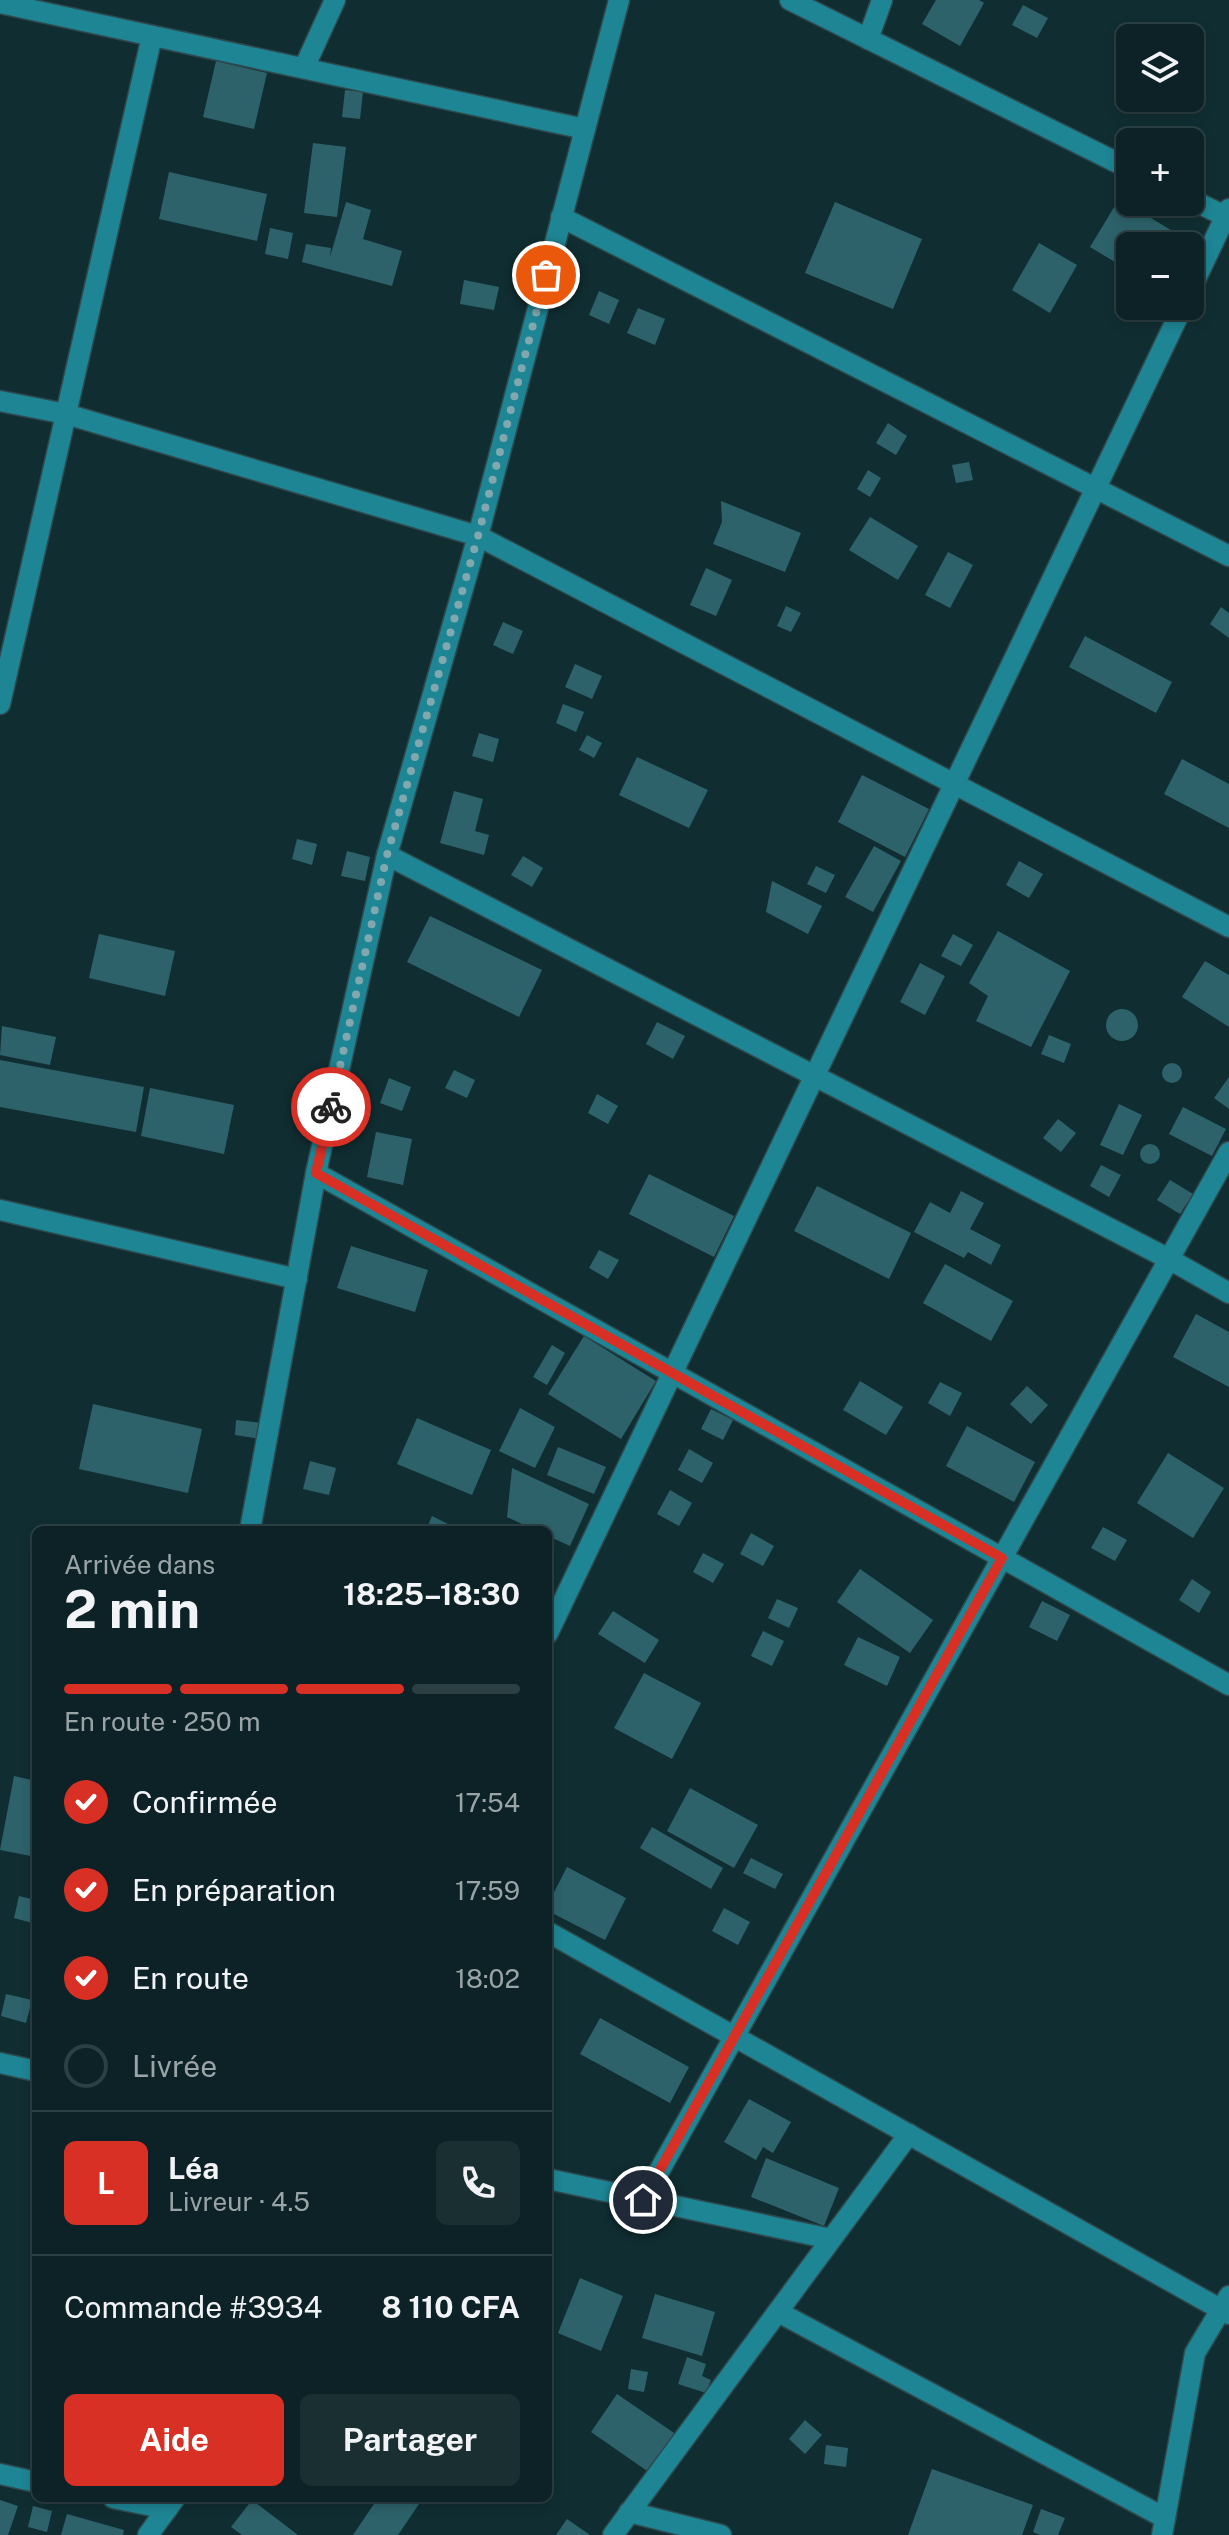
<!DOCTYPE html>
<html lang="fr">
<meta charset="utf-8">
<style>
body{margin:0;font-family:"Public Sans",sans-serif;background:#1a2f32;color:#f1f3f6;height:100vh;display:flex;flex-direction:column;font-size:30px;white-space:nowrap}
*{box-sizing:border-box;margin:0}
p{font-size:26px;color:#9aa4a7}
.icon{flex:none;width:44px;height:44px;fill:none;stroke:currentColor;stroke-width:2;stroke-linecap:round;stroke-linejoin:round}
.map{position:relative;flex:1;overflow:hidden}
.details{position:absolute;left:32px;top:1526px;width:520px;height:976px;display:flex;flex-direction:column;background:#0c2226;border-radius:12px;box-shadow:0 4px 12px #0003,0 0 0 2px #2c3f43}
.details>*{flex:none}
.controls{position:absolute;left:1116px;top:24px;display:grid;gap:16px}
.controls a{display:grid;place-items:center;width:88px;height:88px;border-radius:12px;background:#0c2226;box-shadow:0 4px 12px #0003,0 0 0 2px #2c3f43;font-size:40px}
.pin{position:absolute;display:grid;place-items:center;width:68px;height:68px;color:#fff;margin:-34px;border:4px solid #fff;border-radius:50%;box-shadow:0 2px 8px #0007}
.courier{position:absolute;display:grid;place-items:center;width:80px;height:80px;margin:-40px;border:6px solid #d93025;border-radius:50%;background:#fff;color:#222;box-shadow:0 2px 10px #0007}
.headline em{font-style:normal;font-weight:700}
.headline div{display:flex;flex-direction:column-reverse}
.headline{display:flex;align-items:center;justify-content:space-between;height:136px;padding:0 32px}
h1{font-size:52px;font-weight:700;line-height:60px}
.bar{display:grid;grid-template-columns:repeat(4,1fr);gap:12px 8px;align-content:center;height:96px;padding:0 32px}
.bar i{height:10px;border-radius:6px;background:#2c3f43}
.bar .active{background:#d93025}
.bar p{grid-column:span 4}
.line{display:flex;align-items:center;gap:20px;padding:0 32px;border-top:2px solid #2c3f43}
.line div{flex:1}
.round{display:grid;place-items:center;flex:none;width:84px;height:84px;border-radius:12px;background:#1a2f32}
ol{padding:0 32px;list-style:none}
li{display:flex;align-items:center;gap:24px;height:88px}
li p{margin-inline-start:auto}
li .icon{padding:8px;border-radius:50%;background:#d93025;color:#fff;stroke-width:4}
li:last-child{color:#9aa4a7}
li i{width:44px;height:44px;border:4px solid #2c3f43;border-radius:50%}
.primary-button{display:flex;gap:16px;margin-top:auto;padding:16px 32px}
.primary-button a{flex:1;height:92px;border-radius:12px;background:#d93025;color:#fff;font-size:32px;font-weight:700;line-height:92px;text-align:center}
.primary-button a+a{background:#1a2f32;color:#f1f3f6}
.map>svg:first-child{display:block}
</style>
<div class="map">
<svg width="1229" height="2535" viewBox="0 0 1229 2535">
<rect width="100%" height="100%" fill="#102e32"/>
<!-- building -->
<g fill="#2d626b">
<path d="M 936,0 L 979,0 L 984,3 L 960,46 L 922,24 Z"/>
<path d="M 1023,5 L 1048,18 L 1037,38 L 1012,25 Z"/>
<path d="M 216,61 L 267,73 L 254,129 L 203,117 Z"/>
<path d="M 345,90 L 363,92 L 360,119 L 342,117 Z"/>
<path d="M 313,143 L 346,147 L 337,217 L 304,213 Z"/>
<path d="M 169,172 L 267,194 L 257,241 L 159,219 Z"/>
<path d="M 1119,199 L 1191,242 L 1188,246 L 1130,246 L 1130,271 L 1090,247 Z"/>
<path d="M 346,202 L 371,210 L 363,239 L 402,251 L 392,286 L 302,262 L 306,244 L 331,248 L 330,257 Z"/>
<path d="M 835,202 L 922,239 L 893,309 L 805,273 Z"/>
<path d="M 270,228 L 293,233 L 288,259 L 265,254 Z"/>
<path d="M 1039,243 L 1077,265 L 1050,313 L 1012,290 Z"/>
<path d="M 464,280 L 499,287 L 494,310 L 460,304 Z"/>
<path d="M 599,291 L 619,300 L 609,324 L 589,315 Z"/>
<path d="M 638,308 L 665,319 L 655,345 L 627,333 Z"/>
<path d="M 888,423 L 907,436 L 896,455 L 876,443 Z"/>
<path d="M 969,462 L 973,480 L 956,483 L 952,465 Z"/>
<path d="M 868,470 L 881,478 L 870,497 L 857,489 Z"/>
<path d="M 721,501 L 801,533 L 785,572 L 713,544 L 722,522 Z"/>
<path d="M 870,517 L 918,546 L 898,580 L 849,550 Z"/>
<path d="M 948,552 L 973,565 L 950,608 L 925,595 Z"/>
<path d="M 706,568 L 732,580 L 716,616 L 690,605 Z"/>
<path d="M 786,606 L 801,613 L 791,632 L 777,626 Z"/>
<path d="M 1221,607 L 1229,613 L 1229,638 L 1210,624 Z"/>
<path d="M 503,622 L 523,631 L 513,654 L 493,645 Z"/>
<path d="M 1085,636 L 1172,682 L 1156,713 L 1069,667 Z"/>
<path d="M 575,664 L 602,676 L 592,699 L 565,687 Z"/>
<path d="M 563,704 L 584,712 L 576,732 L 556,723 Z"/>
<path d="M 479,733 L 499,739 L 493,762 L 472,756 Z"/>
<path d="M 587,735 L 602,743 L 594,758 L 579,750 Z"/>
<path d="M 637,757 L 708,790 L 689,828 L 619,795 Z"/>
<path d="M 1182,759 L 1229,784 L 1229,828 L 1164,794 Z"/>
<path d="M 862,775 L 929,809 L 905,857 L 838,822 Z"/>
<path d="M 454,791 L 483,799 L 475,831 L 489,835 L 484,855 L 440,843 Z"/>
<path d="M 297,839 L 317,844 L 312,865 L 292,859 Z"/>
<path d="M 874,846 L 901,861 L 873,912 L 845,897 Z"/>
<path d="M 347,851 L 370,857 L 365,881 L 341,876 Z"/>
<path d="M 523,856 L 543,868 L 532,887 L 511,875 Z"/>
<path d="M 1019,861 L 1043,874 L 1029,898 L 1006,885 Z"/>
<path d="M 816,866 L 835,875 L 826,893 L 807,884 Z"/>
<path d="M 772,881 L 822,906 L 808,934 L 766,912 Z"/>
<path d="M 430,916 L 542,970 L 519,1017 L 407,962 Z"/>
<path d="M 998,931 L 1070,971 L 1031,1047 L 976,1021 L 988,996 L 969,983 Z"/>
<path d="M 99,934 L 175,951 L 165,996 L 89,978 Z"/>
<path d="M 953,934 L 973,945 L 961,966 L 941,956 Z"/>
<path d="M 1205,961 L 1229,975 L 1229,1027 L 1182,997 Z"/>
<path d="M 920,963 L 945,976 L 925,1015 L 900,1002 Z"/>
<circle cx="1122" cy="1025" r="16"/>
<path d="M 657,1022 L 685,1036 L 673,1059 L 646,1044 Z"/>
<path d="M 2,1026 L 56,1037 L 50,1065 L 0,1055 Z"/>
<path d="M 1049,1035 L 1071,1044 L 1064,1063 L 1041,1054 Z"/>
<path d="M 0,1060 L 144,1087 L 136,1132 L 0,1107 Z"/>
<circle cx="1172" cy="1073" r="10"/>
<path d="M 454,1070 L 475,1080 L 467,1098 L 445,1088 Z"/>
<path d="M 1229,1077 L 1229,1109 L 1214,1098 Z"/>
<path d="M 389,1078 L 411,1087 L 402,1111 L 380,1103 Z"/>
<path d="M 150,1088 L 234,1105 L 224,1154 L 141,1136 Z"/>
<path d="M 597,1094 L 618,1106 L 608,1124 L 588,1113 Z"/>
<path d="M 1119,1104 L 1142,1115 L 1123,1155 L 1100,1145 Z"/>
<path d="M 1183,1107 L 1226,1129 L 1212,1156 L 1169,1134 Z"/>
<path d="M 1058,1119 L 1076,1133 L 1061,1152 L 1043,1138 Z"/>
<path d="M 376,1132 L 412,1139 L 403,1185 L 367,1177 Z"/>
<circle cx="1150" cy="1154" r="10"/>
<path d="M 1101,1165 L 1121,1175 L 1109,1197 L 1090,1186 Z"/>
<path d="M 649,1174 L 734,1216 L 714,1257 L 629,1214 Z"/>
<path d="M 1170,1180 L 1193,1194 L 1180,1214 L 1157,1200 Z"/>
<path d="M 817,1186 L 911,1233 L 889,1279 L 794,1231 Z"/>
<path d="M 961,1191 L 984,1203 L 970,1229 L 1001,1245 L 991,1265 L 968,1252 L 964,1258 L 914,1232 L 930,1202 L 950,1213 Z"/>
<path d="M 351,1246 L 428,1270 L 415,1312 L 337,1288 Z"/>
<path d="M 599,1250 L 619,1260 L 608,1279 L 589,1268 Z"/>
<path d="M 945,1264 L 1013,1301 L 991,1341 L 923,1303 Z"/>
<path d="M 1196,1314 L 1229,1332 L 1229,1387 L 1173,1357 Z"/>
<path d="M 584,1336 L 656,1381 L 621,1439 L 548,1394 Z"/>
<path d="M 552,1345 L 565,1353 L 547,1385 L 533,1377 Z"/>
<path d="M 860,1381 L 903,1407 L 886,1435 L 843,1410 Z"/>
<path d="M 940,1382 L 962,1393 L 950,1416 L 928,1403 Z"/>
<path d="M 1027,1386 L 1048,1405 L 1031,1424 L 1010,1404 Z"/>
<path d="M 93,1404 L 202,1429 L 188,1493 L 79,1469 Z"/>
<path d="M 520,1408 L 555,1427 L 535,1468 L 499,1451 Z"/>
<path d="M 711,1409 L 733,1420 L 723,1440 L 701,1429 Z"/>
<path d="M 417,1418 L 491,1450 L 472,1495 L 397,1464 Z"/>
<path d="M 236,1420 L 262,1423 L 260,1439 L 235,1435 Z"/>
<path d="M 967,1426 L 1035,1462 L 1014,1502 L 946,1466 Z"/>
<path d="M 558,1447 L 606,1467 L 594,1494 L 547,1475 Z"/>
<path d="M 689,1449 L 713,1463 L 702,1483 L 678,1470 Z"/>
<path d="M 1168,1453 L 1224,1488 L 1193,1538 L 1137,1503 Z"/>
<path d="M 310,1461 L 336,1468 L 329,1495 L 303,1489 Z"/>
<path d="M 512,1468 L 589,1504 L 570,1546 L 548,1536 L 548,1530 L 535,1530 L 507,1517 Z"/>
<path d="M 670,1490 L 692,1503 L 679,1526 L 657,1514 Z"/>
<path d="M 432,1516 L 454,1527 L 453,1530 L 426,1530 Z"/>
<path d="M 1103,1527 L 1127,1540 L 1115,1561 L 1091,1548 Z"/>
<path d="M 751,1533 L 774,1546 L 763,1566 L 740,1554 Z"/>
<path d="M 703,1553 L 724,1564 L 713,1583 L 693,1572 Z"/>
<path d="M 860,1569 L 933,1620 L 910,1653 L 837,1602 Z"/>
<path d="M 1192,1579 L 1211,1592 L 1199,1613 L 1179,1600 Z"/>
<path d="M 777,1599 L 798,1608 L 789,1628 L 768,1618 Z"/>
<path d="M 1042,1601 L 1070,1615 L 1057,1641 L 1029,1627 Z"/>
<path d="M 613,1611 L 659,1640 L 645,1663 L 598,1634 Z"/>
<path d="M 763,1631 L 784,1641 L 772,1666 L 751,1656 Z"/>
<path d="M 858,1637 L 900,1657 L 887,1686 L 844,1665 Z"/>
<path d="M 644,1673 L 701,1703 L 672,1759 L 614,1728 Z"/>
<path d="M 14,1776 L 36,1781 L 36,1857 L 0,1850 Z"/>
<path d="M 690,1788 L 758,1825 L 734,1868 L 667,1831 Z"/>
<path d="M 652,1827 L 723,1868 L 711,1889 L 640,1848 Z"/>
<path d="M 751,1858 L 783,1874 L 775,1889 L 743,1873 Z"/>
<path d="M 567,1867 L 626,1898 L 605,1940 L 548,1911 L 548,1904 Z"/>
<path d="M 19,1896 L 36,1900 L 36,1924 L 14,1918 Z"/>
<path d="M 724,1908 L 750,1922 L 738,1945 L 712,1931 Z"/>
<path d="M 6,1994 L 32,2000 L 26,2023 L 1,2016 Z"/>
<path d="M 600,2018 L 689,2067 L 670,2103 L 580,2054 Z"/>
<path d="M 749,2099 L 791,2122 L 773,2153 L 763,2147 L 756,2160 L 724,2142 Z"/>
<path d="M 766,2158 L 839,2188 L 824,2226 L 751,2197 Z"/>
<path d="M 580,2278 L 623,2296 L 601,2351 L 558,2333 Z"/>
<path d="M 655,2294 L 715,2312 L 702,2356 L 642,2338 Z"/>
<path d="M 687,2357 L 706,2364 L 702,2376 L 711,2380 L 706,2393 L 678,2384 Z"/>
<path d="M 631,2369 L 648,2372 L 644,2392 L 628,2389 Z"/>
<path d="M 617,2394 L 680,2437 L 653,2475 L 591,2432 Z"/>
<path d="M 805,2420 L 822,2435 L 805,2454 L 789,2439 Z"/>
<path d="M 826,2445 L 848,2448 L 846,2467 L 824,2464 Z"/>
<path d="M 932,2469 L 1033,2505 L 1022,2535 L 908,2535 Z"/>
<path d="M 378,2498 L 416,2498 L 421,2501 L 398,2535 L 353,2535 Z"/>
<path d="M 0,2500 L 18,2506 L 8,2535 L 0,2535 Z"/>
<path d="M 252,2500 L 298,2535 L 242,2535 L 231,2527 Z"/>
<path d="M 33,2506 L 52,2511 L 47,2532 L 28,2527 Z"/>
<path d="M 1041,2509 L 1065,2518 L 1058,2535 L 1040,2535 L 1033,2532 Z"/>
<path d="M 67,2514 L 124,2530 L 123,2535 L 61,2535 Z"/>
<path d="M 567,2519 L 590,2535 L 556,2535 Z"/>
</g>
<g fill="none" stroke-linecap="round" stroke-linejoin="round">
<!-- minor casing -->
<g stroke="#2e494e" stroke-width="23">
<g id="minor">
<path d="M 790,0 L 1130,169"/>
<path d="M 0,3 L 585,129"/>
<path d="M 868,39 L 882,0"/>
<path d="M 304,68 L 335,0"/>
<path d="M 1190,199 L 1229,218"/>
<path d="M 561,217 L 1229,556"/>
<path d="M 1190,291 L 1229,209"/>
<path d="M 0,704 L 152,36"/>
<path d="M 387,855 L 1169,1259 L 1229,1293"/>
<path d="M 316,1173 L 1229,1685"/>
<path d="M 0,1210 L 297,1279"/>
<path d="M 250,1530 L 316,1173 L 387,855 L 478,536 L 619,0"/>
<path d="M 548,1633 L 1183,306"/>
<path d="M 548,1932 L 1229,2314"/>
<path d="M 0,2063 L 36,2071"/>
<path d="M 548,2179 L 831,2239"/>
<path d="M 643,2200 L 1229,1152"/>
<path d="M 778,2312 L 1165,2518"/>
<path d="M 0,2474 L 36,2482"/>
<path d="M 113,2498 L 167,2509"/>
<path d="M 629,2512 L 721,2535"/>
<path d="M 148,2535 L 175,2498"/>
<path d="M 613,2535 L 909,2134"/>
<path d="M 1162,2535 L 1195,2353 L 1229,2296"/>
</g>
</g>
<!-- secondary casing -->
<g stroke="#2e494e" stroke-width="23">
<path id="secondary" d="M 0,401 L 66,414 L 478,536 L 1229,927"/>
</g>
<!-- minor -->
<use href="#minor" stroke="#1e8594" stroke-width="20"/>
<!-- secondary -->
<use href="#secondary" stroke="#1e8594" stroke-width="20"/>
</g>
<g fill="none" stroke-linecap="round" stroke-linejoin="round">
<!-- done -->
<path stroke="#82a8af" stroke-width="8" stroke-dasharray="0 14.4" d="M 331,1107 L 387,855 L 478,536 L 546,275"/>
<!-- route -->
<path stroke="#d93025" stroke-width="10" d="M 331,1107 L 316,1173 L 1002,1558 L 643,2200"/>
</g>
</svg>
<div class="controls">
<a><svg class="icon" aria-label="layers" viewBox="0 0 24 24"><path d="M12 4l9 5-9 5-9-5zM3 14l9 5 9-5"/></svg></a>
<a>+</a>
<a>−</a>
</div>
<div class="pin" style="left:546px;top:275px;background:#ea580c"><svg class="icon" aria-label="bag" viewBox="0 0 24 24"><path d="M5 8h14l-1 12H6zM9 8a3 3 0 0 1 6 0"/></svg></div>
<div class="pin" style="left:643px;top:2200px;background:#1f2937"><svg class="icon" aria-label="home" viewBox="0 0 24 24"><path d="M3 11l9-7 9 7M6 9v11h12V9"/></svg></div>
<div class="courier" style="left:331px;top:1107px"><svg class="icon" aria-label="bike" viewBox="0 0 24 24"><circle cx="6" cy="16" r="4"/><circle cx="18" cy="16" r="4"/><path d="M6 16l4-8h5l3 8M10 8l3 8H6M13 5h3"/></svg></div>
<section class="details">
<div class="headline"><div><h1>2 min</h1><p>Arrivée dans</p></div><em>18:25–18:30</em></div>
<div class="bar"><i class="active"></i><i class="active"></i><i class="active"></i><i></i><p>En route · 250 m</p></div>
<ol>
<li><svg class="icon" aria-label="check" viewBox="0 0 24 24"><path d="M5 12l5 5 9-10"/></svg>Confirmée<p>17:54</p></li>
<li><svg class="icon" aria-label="check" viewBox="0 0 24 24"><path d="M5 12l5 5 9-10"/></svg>En préparation<p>17:59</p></li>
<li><svg class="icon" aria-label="check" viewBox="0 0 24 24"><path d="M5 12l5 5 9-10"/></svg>En route<p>18:02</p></li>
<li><i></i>Livrée</li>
</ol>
<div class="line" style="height:144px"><b class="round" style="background:#d93025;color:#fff">L</b><div><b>Léa</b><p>Livreur · 4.5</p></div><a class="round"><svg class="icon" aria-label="phone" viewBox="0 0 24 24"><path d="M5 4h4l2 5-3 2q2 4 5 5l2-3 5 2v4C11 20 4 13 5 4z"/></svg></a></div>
<div class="line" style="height:104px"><div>Commande #3934</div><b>8 110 CFA</b></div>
<div class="primary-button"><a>Aide</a><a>Partager</a></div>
</section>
</div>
